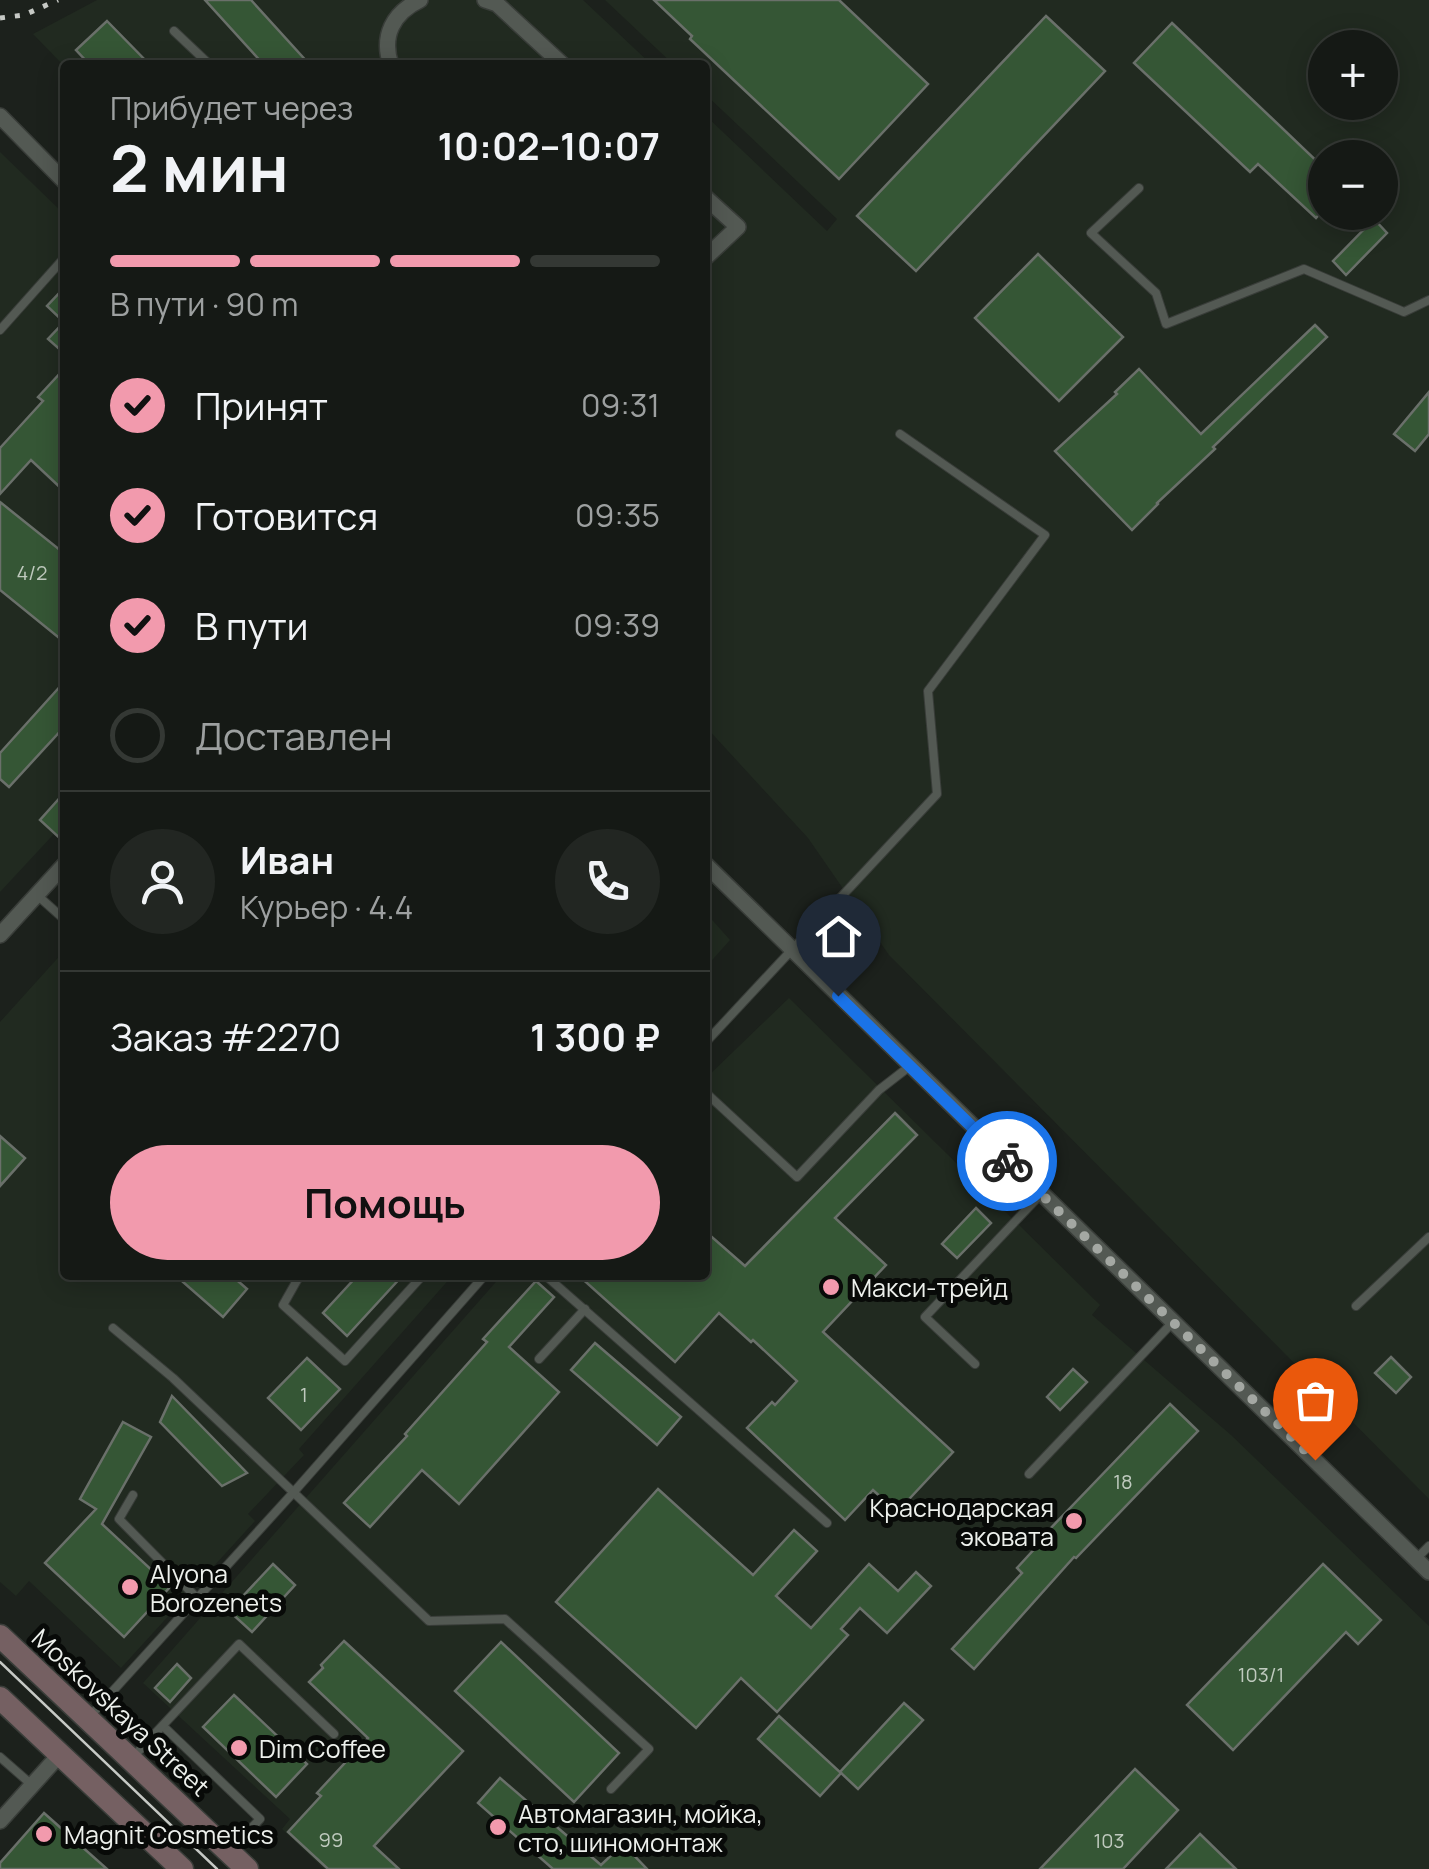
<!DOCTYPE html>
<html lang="ru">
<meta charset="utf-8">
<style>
body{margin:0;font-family:Manrope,sans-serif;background:#222622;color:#f1f3f6;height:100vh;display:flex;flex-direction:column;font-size:38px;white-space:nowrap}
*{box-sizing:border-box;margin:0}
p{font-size:32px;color:#9da0a0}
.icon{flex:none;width:55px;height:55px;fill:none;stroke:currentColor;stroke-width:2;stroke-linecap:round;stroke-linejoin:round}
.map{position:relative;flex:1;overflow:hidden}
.panel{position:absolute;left:60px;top:60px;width:650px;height:1220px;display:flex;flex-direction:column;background:#151915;border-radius:10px;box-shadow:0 5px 25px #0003,0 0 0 2px #343834}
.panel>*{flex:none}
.tools{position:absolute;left:1308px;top:30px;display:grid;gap:20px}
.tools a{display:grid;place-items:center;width:90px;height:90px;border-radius:50%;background:#151915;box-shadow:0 5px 25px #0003,0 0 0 2px #343834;font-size:50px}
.pin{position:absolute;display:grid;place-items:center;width:85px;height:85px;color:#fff;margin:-102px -42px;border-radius:50% 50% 50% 0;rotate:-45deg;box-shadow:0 0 10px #0007}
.pin .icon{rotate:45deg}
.courier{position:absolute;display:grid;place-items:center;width:100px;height:100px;margin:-50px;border:8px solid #1a73e8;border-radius:50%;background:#fff;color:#222;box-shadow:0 2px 12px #0007}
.summary em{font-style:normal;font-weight:700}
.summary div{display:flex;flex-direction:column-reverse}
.summary{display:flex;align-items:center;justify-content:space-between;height:170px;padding:0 50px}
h1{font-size:65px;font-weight:700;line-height:75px}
.bar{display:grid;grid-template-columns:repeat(4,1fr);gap:15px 10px;align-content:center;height:120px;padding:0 50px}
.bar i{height:12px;border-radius:8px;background:#343834}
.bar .on{background:#f29aad}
.bar p{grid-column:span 4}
.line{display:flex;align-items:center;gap:25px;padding:0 50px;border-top:2px solid #343834}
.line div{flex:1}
.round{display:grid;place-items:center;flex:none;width:105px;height:105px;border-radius:52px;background:#222622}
ol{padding:0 50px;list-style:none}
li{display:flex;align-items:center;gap:30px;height:110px}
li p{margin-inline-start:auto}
li .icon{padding:10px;border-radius:50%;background:#f29aad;color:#111;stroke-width:4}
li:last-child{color:#9da0a0}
li i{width:55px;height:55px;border:5px solid #343834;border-radius:50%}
.button{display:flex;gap:20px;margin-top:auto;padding:20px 50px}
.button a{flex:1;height:115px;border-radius:60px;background:#f29aad;color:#111;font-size:40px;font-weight:700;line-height:115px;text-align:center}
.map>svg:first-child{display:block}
</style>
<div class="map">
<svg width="1429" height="1869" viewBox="0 0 1429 1869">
<rect width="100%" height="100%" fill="#1c211c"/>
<!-- built -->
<g fill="#212a20" fill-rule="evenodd">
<path d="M 97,0 L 583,0 L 652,65 L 65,67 L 33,34 Z"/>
<path d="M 605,0 L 1429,0 L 1429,1499 L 889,955 L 808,838 L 705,726 L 705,115 L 827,231 L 837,219 L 705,94 L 705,65 L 674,65 ZM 1325,48 L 1380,48 L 1380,102 L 1325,102 ZM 1325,158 L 1380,158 L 1380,212 L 1325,212 Z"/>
<path d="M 0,152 L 65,215 L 65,822 L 0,892 Z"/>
<path d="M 705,912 L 730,940 L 705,968 Z"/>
<path d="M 65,950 L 65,1275 L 453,1275 L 299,1449 L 304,1455 L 248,1514 L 255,1521 L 121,1668 L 29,1581 L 16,1596 L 0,1582 L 0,1022 Z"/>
<path d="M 789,998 L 1100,1305 L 1092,1315 L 1231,1435 L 1429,1626 L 1429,1869 L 324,1869 L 282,1829 L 290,1819 L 143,1683 L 502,1275 L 705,1275 L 705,1079 Z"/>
</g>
<!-- building -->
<g fill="#355635" stroke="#6a706a" stroke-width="2.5">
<path d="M 205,0 L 251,0 L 310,65 L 264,65 Z"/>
<path d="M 654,0 L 839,0 L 928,84 L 839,179 L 690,39 L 692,36 Z"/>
<path d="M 1046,16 L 1105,71 L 916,271 L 857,216 Z"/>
<path d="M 107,21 L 150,65 L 90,65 L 76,50 Z"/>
<path d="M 1172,23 L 1325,169 L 1325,208 L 1316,218 L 1258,164 L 1250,172 L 1134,63 Z"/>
<path d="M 1374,219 L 1387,233 L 1346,275 L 1333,261 Z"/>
<path d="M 1038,254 L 1123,337 L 1059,401 L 975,318 Z"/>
<path d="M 65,287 L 65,354 L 48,339 L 64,322 L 47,306 Z"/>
<path d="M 1315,325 L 1327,337 L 1213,447 L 1215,449 L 1157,503 L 1158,504 L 1132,530 L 1055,451 L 1117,394 L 1115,392 L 1139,369 L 1201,434 Z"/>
<path d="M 65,368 L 65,492 L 31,460 L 0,494 L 0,448 L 43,401 L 38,397 Z"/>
<path d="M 1429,392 L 1429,434 L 1415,451 L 1394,434 Z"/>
<path d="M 0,502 L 65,554 L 65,628 L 58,637 L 0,590 Z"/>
<path d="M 65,681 L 65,726 L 9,787 L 0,779 L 0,753 Z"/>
<path d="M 65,792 L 65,843 L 40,820 Z"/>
<path d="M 895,1113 L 917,1135 L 835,1218 L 886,1265 L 823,1332 L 953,1452 L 897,1512 L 873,1490 L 845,1520 L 747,1428 L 772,1402 L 775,1405 L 797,1381 L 753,1340 L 751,1342 L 719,1313 L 675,1362 L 578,1275 L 705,1275 L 705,1231 L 745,1266 Z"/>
<path d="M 0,1136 L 25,1158 L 0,1186 Z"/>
<path d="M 976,1208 L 991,1223 L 957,1258 L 942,1244 Z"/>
<path d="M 175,1275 L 231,1275 L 247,1289 L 223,1317 Z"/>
<path d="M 358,1275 L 403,1275 L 347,1336 L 323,1313 Z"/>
<path d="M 536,1281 L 554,1297 L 509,1347 L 559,1392 L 459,1504 L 422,1470 L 370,1527 L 344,1503 L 407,1436 L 405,1434 L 487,1342 L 483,1339 Z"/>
<path d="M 595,1343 L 681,1417 L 657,1445 L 571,1370 Z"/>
<path d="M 1391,1357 L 1411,1377 L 1396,1393 L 1375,1373 Z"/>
<path d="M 307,1358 L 340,1389 L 301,1430 L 268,1398 Z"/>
<path d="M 1073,1369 L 1087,1382 L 1060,1410 L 1047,1397 Z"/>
<path d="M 172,1396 L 247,1473 L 222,1486 L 160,1422 Z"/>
<path d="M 1170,1404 L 1198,1431 L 1076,1558 L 1074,1557 L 974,1669 L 952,1649 L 1022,1573 L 1017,1568 L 1049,1533 L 1048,1531 Z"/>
<path d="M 123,1422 L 151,1437 L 102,1524 L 170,1587 L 124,1637 L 45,1563 L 96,1509 L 80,1499 Z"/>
<path d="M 658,1489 L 753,1575 L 794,1530 L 817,1551 L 776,1596 L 811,1628 L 869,1564 L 898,1591 L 916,1572 L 931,1586 L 887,1633 L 860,1608 L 841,1629 L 848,1635 L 777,1712 L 741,1678 L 696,1728 L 556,1602 Z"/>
<path d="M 273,1564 L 295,1585 L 252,1632 L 229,1611 Z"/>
<path d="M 1323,1564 L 1381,1620 L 1358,1644 L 1346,1632 L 1233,1750 L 1187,1705 Z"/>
<path d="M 344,1641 L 463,1751 L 374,1846 L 399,1869 L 328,1869 L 288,1832 L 321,1796 L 317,1793 L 368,1738 L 309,1682 L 323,1668 L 321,1665 Z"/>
<path d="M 501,1642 L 619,1753 L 574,1802 L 455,1691 Z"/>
<path d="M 177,1664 L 191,1678 L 170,1702 L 155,1688 Z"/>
<path d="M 234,1695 L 307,1764 L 276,1797 L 203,1727 Z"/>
<path d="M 904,1703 L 923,1720 L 858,1789 L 840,1772 Z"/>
<path d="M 779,1716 L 841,1773 L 820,1796 L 758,1739 Z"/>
<path d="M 1135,1769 L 1178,1810 L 1123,1869 L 1040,1869 Z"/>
<path d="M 500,1778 L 601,1865 L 623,1844 L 647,1869 L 553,1869 L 478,1803 Z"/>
<path d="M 44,1813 L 107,1869 L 0,1869 L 0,1863 Z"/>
<path d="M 1200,1834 L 1236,1869 L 1166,1869 Z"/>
</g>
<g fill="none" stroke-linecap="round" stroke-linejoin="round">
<!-- lane casing -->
<g stroke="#393d39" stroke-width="10">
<g id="lane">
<path d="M 174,31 L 210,65"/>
<path d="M 1139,188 L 1091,233 L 1156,293 L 1166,324 L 1304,269 L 1404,312 L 1429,300"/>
<path d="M 0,330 L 65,257"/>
<path d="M 37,895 L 65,920"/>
<path d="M 705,1043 L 937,794 L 928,691 L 1045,535 L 900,434"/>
<path d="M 705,1092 L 797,1177 L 879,1090 L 910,1066"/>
<path d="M 300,1275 L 283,1305 L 345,1361 L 423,1275"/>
<path d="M 545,1275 L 827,1523"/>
<path d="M 1356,1306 L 1429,1237"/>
<path d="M 113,1328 L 173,1378 L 429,1621 L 505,1619 L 649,1749 L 611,1789"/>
<path d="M 539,1359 L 585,1309"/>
<path d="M 975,1364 L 925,1317 L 1041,1194"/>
<path d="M 1029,1474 L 1173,1322"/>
<path d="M 133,1495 L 119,1519 L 197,1598"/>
<path d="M 1416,1559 L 1429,1546"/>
<path d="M 91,1715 L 292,1494 L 485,1275"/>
<path d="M 163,1726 L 260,1819 L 232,1848"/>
<path d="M 134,1756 L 239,1644 L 334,1734"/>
<path d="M 0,1757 L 32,1785"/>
</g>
</g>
<!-- street casing -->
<g stroke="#393d39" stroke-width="18">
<g id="street">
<path d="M 485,0 L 497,4 L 563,65"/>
<path d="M 391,65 C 381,36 393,13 420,0"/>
<path d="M 0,116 L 65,182"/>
<path d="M 705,197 L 738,227 L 705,258"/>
<path d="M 705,864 L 1429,1572"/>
<path d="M 0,935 L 65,864"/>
<path d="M 0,1821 L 61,1753"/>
</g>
</g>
<!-- secondary casing -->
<g stroke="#393d39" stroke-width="25">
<g id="secondary">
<path d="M 0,1636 L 247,1869"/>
<path d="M 0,1698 L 182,1869"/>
</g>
</g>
<!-- lane -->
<use href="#lane" stroke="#535953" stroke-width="8"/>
<!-- street -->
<use href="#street" stroke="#535953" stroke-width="15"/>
<!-- secondary -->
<use href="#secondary" stroke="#756062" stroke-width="22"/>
<!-- tram -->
<path stroke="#c6c9c5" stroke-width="2.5" d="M 0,1662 L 217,1869"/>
<!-- rail -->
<path stroke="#c6c9c5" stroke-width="5" stroke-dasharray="5 10" stroke-linecap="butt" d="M 0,18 L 24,15 L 58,0"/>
</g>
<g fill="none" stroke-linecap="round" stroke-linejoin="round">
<!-- done -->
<path stroke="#a4a8a3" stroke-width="10" stroke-dasharray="0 18" d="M 1007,1161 L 1315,1460"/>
<!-- route -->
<path stroke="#1a73e8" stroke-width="12" d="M 838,996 L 1007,1161"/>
</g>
<!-- markers -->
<g fill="#f29aad" stroke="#080a08" stroke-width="4">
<circle cx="831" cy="1287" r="10"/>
<circle cx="1074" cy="1521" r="10"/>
<circle cx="130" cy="1587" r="10"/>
<circle cx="239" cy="1748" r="10"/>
<circle cx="498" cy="1827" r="10"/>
<circle cx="44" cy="1834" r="10"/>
</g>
<g text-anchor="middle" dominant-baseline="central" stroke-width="10" stroke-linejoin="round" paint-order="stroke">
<!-- number labels -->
<g font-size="20" fill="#bfcabe">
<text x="32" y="572">4/2</text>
<text x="304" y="1394">1</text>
<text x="1123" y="1481">18</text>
<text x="1261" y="1674">103/1</text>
<text x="331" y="1839">99</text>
<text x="1109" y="1840">103</text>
</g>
<!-- poi labels -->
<g font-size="25" fill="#edf0ec" stroke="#080a08" text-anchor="start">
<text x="851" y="1287">Макси-трейд</text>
<text x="1054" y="1507" text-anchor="end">Краснодарская<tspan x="1054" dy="29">эковата</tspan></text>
<text x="150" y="1573">Alyona<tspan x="150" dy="29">Borozenets</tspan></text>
<text x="259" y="1748">Dim Coffee</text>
<text x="518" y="1813">Автомагазин, мойка,<tspan x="518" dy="29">сто, шиномонтаж</tspan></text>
<text x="64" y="1834">Magnit Cosmetics</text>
</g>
<!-- street labels -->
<g font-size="25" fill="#edf0ec" stroke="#080a08">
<text transform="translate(121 1712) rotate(43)">Moskovskaya Street</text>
</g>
</g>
</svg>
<div class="tools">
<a>+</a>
<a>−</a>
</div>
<div class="pin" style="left:1315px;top:1460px;background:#ea580c"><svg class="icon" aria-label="bag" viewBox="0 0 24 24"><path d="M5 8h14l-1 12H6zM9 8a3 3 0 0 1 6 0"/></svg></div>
<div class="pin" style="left:838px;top:996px;background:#1f2937"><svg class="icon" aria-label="home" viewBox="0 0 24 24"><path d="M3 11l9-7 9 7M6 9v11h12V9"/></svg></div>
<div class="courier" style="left:1007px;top:1161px"><svg class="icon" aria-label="bike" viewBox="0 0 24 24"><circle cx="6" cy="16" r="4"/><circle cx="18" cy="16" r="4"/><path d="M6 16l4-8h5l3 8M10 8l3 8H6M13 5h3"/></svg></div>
<section class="panel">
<div class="summary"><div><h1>2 мин</h1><p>Прибудет через</p></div><em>10:02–10:07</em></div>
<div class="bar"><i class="on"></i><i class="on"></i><i class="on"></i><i></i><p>В пути · 90 m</p></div>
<ol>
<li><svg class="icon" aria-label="check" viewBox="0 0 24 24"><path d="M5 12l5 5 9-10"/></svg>Принят<p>09:31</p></li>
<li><svg class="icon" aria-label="check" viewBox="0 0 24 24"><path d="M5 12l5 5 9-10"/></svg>Готовится<p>09:35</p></li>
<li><svg class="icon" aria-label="check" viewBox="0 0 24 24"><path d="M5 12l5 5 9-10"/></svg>В пути<p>09:39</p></li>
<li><i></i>Доставлен</li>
</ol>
<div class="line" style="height:180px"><a class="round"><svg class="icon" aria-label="person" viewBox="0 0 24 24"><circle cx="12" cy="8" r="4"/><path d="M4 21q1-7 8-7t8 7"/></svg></a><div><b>Иван</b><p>Курьер · 4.4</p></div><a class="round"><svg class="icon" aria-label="phone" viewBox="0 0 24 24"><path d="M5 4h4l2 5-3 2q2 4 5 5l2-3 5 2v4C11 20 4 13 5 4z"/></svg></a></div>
<div class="line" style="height:130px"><div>Заказ #2270</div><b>1 300 ₽</b></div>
<div class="button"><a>Помощь</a></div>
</section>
</div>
